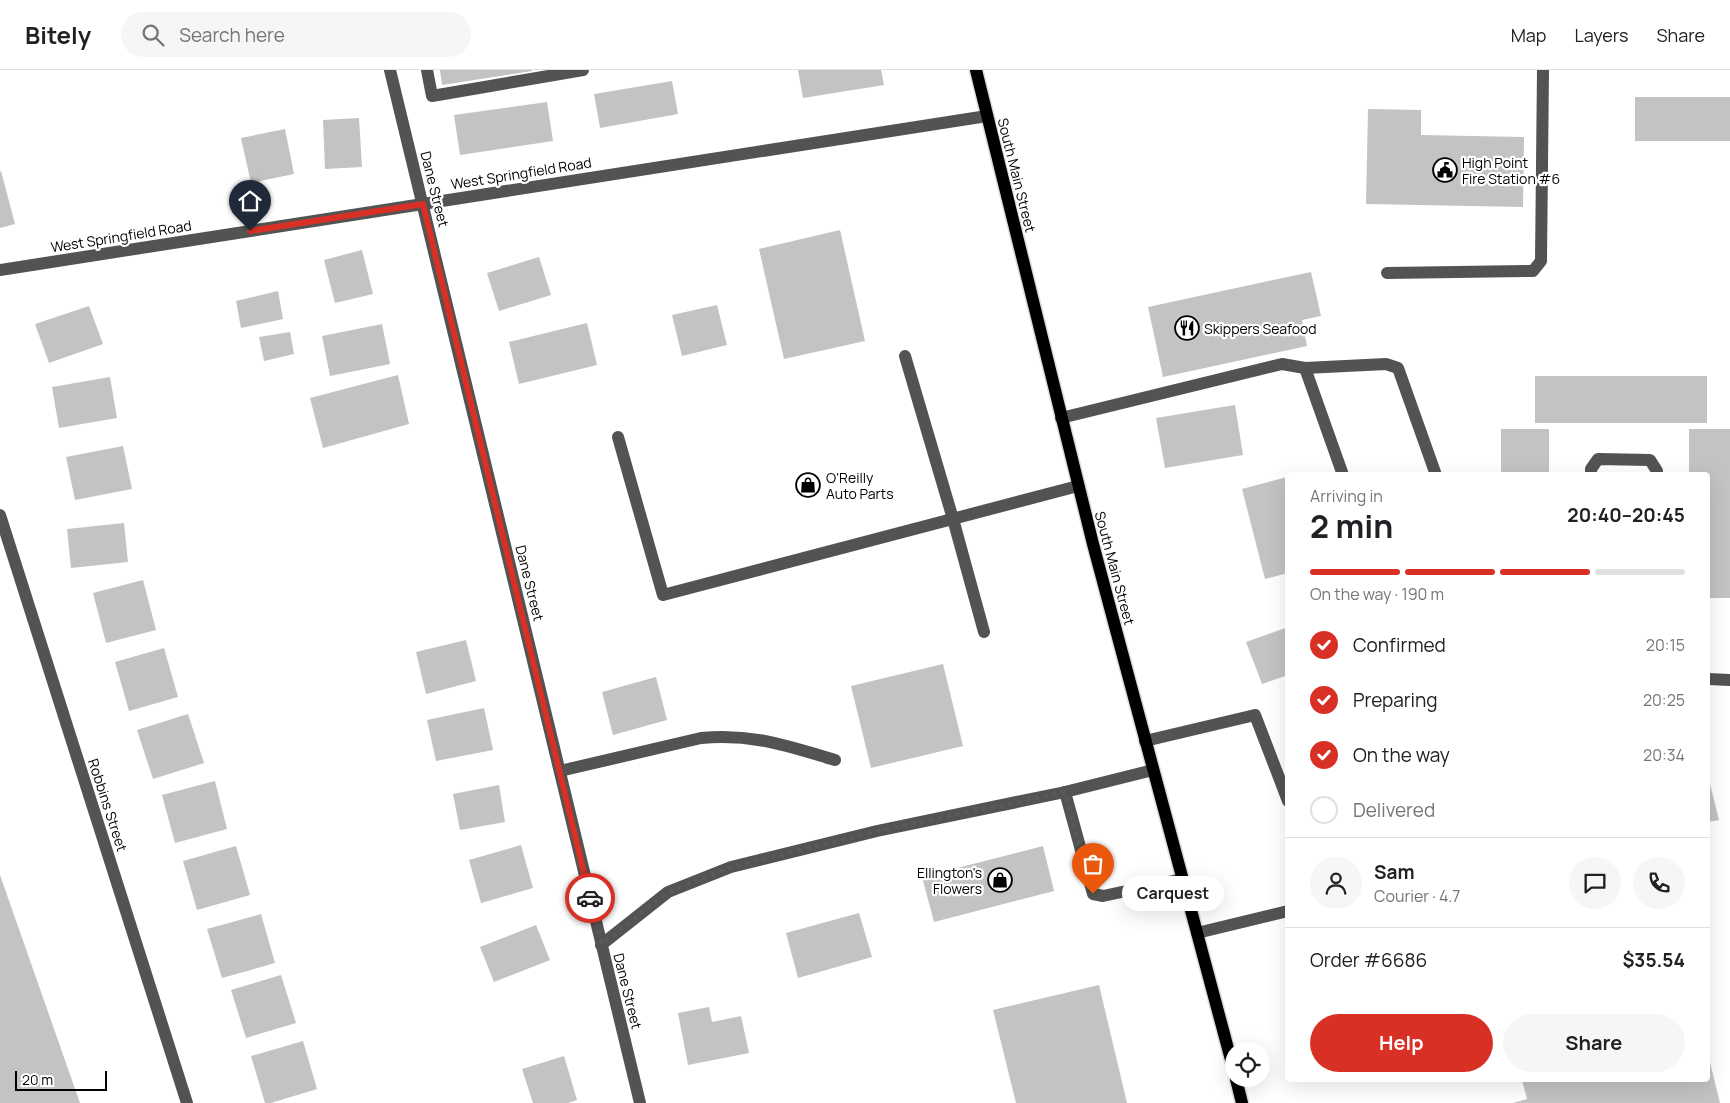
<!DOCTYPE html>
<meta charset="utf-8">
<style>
body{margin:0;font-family:Manrope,sans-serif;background:#f6f6f6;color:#202124;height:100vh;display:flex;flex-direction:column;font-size:19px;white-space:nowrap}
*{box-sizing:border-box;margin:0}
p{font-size:16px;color:#757577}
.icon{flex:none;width:28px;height:28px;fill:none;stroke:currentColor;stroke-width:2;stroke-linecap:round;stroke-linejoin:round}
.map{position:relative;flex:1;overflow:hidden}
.drawer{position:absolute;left:1285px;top:402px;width:425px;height:610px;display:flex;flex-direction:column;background:#fff;border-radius:5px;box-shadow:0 5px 20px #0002}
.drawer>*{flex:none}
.tools{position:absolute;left:1225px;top:972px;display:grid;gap:10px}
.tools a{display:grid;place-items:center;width:45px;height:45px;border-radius:50%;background:#fff;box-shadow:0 5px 20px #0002;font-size:25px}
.scale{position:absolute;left:15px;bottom:12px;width:92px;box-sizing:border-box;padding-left:5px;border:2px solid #000;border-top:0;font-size:14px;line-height:18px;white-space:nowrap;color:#000;-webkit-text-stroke:4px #fff;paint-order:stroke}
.pin{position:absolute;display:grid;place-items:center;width:42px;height:42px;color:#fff;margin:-51px -21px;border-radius:50% 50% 50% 0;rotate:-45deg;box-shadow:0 0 5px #0007}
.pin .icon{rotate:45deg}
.courier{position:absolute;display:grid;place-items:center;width:50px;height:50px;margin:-25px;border:4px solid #d93025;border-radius:50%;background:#fff;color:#222;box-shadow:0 1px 6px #0007}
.bubble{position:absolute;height:35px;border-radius:18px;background:#fff;box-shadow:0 5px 20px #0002;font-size:16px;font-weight:700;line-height:35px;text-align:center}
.head em{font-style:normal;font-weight:700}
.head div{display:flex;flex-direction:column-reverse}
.head{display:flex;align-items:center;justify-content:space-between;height:85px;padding:0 25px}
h1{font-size:32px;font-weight:700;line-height:38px}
.bar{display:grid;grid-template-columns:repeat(4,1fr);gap:8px 5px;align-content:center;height:60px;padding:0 25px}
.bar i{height:6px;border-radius:4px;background:#e0e0e0}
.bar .current{background:#d93025}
.bar p{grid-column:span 4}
.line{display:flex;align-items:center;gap:12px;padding:0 25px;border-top:1px solid #e0e0e0}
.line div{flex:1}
.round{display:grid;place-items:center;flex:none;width:52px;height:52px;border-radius:26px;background:#f6f6f6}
ol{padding:0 25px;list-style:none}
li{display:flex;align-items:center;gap:15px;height:55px}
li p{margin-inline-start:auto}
li .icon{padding:5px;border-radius:50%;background:#d93025;color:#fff;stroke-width:4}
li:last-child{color:#757577}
li i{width:28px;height:28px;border:2px solid #e0e0e0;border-radius:50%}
.cta{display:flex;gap:10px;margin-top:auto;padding:10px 25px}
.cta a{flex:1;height:58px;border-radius:30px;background:#d93025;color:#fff;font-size:20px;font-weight:700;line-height:58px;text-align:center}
.cta a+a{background:#f6f6f6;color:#202124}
header{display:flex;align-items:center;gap:30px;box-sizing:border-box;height:70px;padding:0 25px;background:#fff;border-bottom:1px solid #e0e0e0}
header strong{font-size:24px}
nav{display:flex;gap:28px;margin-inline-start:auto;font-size:18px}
.search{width:350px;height:45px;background:#f6f6f6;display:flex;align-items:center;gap:12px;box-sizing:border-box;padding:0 18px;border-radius:28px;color:#757577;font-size:19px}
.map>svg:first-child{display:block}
</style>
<header>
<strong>Bitely</strong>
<div class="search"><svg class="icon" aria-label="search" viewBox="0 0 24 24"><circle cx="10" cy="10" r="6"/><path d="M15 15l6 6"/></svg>Search here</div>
<nav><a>Map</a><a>Layers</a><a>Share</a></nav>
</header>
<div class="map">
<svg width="1730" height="1033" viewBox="0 0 1730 1033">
<rect width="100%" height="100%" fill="#fff"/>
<!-- building -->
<g fill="#c3c3c3">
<path d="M 440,0 L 532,0 L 532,1 L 442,15 Z"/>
<path d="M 798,0 L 881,0 L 884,15 L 803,28 Z"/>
<path d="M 672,11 L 678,44 L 600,58 L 594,24 Z"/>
<rect x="1635" y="27" width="95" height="44"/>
<path d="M 547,32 L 553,71 L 460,85 L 454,45 Z"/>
<path d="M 1368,39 L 1421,40 L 1421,65 L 1524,67 L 1523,137 L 1366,134 Z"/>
<path d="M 359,48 L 362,97 L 325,99 L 323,50 Z"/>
<path d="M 285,59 L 294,104 L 251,113 L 241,68 Z"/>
<path d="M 1,101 L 15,154 L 0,158 L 0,102 Z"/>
<path d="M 840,160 L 865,271 L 784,289 L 759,179 Z"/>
<path d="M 362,180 L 373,224 L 335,233 L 324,190 Z"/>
<path d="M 539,187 L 551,225 L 499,241 L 487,203 Z"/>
<path d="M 1311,202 L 1321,246 L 1302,250 L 1307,276 L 1163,307 L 1148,237 Z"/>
<path d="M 278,221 L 283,249 L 241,258 L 236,231 Z"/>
<path d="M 717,235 L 727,275 L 682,286 L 672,245 Z"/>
<path d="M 89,236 L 103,274 L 49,293 L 35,254 Z"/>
<path d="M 587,253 L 597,295 L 519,314 L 509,272 Z"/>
<path d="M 382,254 L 390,294 L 330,306 L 322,266 Z"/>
<path d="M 290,262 L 294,284 L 264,291 L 259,267 Z"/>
<path d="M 398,305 L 409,354 L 323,378 L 310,328 Z"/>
<rect x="1535" y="306" width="172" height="47"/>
<path d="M 110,307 L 117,348 L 59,358 L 52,317 Z"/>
<path d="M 1235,335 L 1243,385 L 1165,398 L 1156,348 Z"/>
<rect x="1501" y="359" width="48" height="46"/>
<path d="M 1689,359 L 1730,359 L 1730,528 L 1708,528 L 1708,405 L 1689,405 Z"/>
<path d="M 123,376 L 132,419 L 75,430 L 66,387 Z"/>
<path d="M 1287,407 L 1288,503 L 1265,509 L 1242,419 Z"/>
<path d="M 124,453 L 128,492 L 71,498 L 67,459 Z"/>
<path d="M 143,510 L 156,560 L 106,573 L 93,523 Z"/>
<path d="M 1288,557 L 1288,605 L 1262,614 L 1246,572 Z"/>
<path d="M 466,570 L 476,611 L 426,624 L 416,582 Z"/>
<path d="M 164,578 L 178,627 L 129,641 L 115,592 Z"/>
<path d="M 943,594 L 963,676 L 871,698 L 851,616 Z"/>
<path d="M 656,607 L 667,650 L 613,665 L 602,622 Z"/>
<path d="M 484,638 L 493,680 L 436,691 L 427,650 Z"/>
<path d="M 188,644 L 204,693 L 153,709 L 137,660 Z"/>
<path d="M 1708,706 L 1719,750 L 1708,752 Z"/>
<path d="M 215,711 L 227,759 L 175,773 L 162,725 Z"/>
<path d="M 499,715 L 505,752 L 460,760 L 453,724 Z"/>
<path d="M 521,775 L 533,818 L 481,833 L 469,790 Z"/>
<path d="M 236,776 L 250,825 L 197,840 L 183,791 Z"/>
<path d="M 1043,776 L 1054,821 L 934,852 L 922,807 Z"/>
<path d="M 0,805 L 80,1033 L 0,1033 Z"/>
<path d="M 859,843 L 872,887 L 798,908 L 786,863 Z"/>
<path d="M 261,844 L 275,893 L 222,908 L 207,859 Z"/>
<path d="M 536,855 L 550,890 L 494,912 L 480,877 Z"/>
<path d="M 281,905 L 296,953 L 246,968 L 231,920 Z"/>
<path d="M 1099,915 L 1127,1033 L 1016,1033 L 993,940 Z"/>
<path d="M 709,937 L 712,952 L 741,946 L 749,983 L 688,995 L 678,943 Z"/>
<path d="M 303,971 L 317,1019 L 271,1033 L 265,1033 L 251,986 Z"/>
<path d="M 1708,984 L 1720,1033 L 1513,1033 L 1527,1029 L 1522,1010 L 1708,1010 Z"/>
<path d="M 564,986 L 577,1030 L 568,1033 L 533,1033 L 522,999 Z"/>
</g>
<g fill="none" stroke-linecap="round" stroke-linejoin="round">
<!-- major casing -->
<g stroke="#dbdbdb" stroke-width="15">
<g id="major">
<path d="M 976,0 L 1093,474 L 1234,1001"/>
<path d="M 1236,1009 L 1242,1033"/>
</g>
</g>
<!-- minor -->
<g stroke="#535353" stroke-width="12">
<path d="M 390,0 L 640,1033"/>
<path d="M 427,0 L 432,26 L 583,0"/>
<path d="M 0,200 L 987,46"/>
<path d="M 1387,203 L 1533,201 L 1541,191 L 1543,0"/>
<path d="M 905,286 L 953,449 L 984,562"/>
<path d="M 1305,298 L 1343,405"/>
<path d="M 1061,348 L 1282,294 L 1305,298 L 1386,294 L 1398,298 L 1436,405"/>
<path d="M 618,367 L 663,525 L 1078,416"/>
<path d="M 1591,405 L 1591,399 L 1598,389 L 1650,390 L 1657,401 L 1657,405"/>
<path d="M 0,445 L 187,1033"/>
<path d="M 1708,609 L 1730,610"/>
<path d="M 1145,671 L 1255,645 L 1288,731"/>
<path d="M 1153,700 L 1065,722 L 1093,824 L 1103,826 L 1182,809"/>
<path d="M 560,701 L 701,668 C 752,663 787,676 835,690"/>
<path d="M 1197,863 L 1288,841"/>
<path d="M 601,875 L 668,822 L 731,797 L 877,761 L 1065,722"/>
</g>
<!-- major -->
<use href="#major" stroke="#000" stroke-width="12"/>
</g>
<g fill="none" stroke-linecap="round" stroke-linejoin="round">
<!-- done -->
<path stroke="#595959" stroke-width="5" stroke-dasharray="0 9" d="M 590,828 L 602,874 L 668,822 L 731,797 L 877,761 L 1065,722 L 1093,824"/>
<!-- route -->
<path stroke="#d93025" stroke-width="6" d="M 250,161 L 423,134 L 590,828"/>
</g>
<!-- icons -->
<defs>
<g id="civic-ring" transform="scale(1.25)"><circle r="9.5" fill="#fff" stroke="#000" stroke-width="1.5"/><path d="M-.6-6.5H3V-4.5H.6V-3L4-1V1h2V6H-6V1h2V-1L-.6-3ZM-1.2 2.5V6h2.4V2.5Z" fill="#000"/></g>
<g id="restaurant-ring" transform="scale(1.25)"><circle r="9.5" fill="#fff" stroke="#000" stroke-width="1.5"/><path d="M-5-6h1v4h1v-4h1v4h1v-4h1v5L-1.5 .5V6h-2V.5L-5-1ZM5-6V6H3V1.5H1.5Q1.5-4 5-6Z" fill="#000"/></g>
<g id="shop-ring" transform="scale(1.25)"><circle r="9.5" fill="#fff" stroke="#000" stroke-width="1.5"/><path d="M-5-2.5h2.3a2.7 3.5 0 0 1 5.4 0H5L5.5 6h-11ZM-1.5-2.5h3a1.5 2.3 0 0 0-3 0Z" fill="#000"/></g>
</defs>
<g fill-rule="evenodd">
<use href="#civic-ring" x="1445" y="100"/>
<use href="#restaurant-ring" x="1187" y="258"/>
<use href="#shop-ring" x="808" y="415"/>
<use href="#shop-ring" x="1000" y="810"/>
</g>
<g text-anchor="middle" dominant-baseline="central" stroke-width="4.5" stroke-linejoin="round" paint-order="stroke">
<!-- poi labels -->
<g font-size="14" fill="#000" stroke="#fff" text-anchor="start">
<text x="1462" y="92">High Point<tspan x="1462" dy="16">Fire Station #6</tspan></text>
<text x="1204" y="258">Skippers Seafood</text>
<text x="826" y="407">O'Reilly<tspan x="826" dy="16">Auto Parts</tspan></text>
<text x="982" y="802" text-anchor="end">Ellington's<tspan x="982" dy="16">Flowers</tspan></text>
</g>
<!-- street labels -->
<g font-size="14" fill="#000" stroke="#fff">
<text transform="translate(521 103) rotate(-9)">West Springfield Road</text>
<text transform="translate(1017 105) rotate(76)">South Main Street</text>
<text transform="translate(435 119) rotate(76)">Dane Street</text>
<text transform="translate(121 166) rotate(-9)">West Springfield Road</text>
<text transform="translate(1115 498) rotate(75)">South Main Street</text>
<text transform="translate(530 513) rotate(76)">Dane Street</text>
<text transform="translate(108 735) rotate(72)">Robbins Street</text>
<text transform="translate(628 921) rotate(76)">Dane Street</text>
</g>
</g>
</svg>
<div class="tools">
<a><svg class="icon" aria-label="locate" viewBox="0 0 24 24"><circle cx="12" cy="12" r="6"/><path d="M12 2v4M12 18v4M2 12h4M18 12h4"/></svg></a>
</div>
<div class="scale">20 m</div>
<div class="pin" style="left:1093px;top:824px;background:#ea580c"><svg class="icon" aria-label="bag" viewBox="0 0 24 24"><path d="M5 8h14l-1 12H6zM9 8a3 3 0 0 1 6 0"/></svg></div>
<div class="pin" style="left:250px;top:161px;background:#1f2937"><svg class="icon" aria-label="home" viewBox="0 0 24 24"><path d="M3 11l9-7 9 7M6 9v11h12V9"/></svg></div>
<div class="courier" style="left:590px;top:828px"><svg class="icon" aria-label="car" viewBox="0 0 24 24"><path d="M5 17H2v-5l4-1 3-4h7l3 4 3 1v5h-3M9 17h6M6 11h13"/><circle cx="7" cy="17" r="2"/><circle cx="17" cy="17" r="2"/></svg></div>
<div class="bubble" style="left:1122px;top:806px;width:102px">Carquest</div>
<section class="drawer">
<div class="head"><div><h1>2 min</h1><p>Arriving in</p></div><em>20:40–20:45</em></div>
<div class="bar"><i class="current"></i><i class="current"></i><i class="current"></i><i></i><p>On the way · 190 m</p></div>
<ol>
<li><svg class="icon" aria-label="check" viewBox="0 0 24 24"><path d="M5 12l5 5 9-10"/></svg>Confirmed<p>20:15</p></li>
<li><svg class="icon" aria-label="check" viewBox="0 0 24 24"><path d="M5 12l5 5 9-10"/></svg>Preparing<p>20:25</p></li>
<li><svg class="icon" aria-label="check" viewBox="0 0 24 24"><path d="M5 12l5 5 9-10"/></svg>On the way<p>20:34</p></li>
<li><i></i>Delivered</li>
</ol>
<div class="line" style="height:90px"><a class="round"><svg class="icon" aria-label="person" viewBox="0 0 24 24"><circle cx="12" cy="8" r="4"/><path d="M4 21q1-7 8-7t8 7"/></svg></a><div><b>Sam</b><p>Courier · 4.7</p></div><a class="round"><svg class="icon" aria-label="chat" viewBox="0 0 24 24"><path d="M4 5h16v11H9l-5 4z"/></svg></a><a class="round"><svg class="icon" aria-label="phone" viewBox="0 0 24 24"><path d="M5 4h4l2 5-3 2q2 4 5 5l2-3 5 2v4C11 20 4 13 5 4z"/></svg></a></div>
<div class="line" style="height:65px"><div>Order #6686</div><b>$35.54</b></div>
<div class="cta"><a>Help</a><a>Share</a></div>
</section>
</div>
